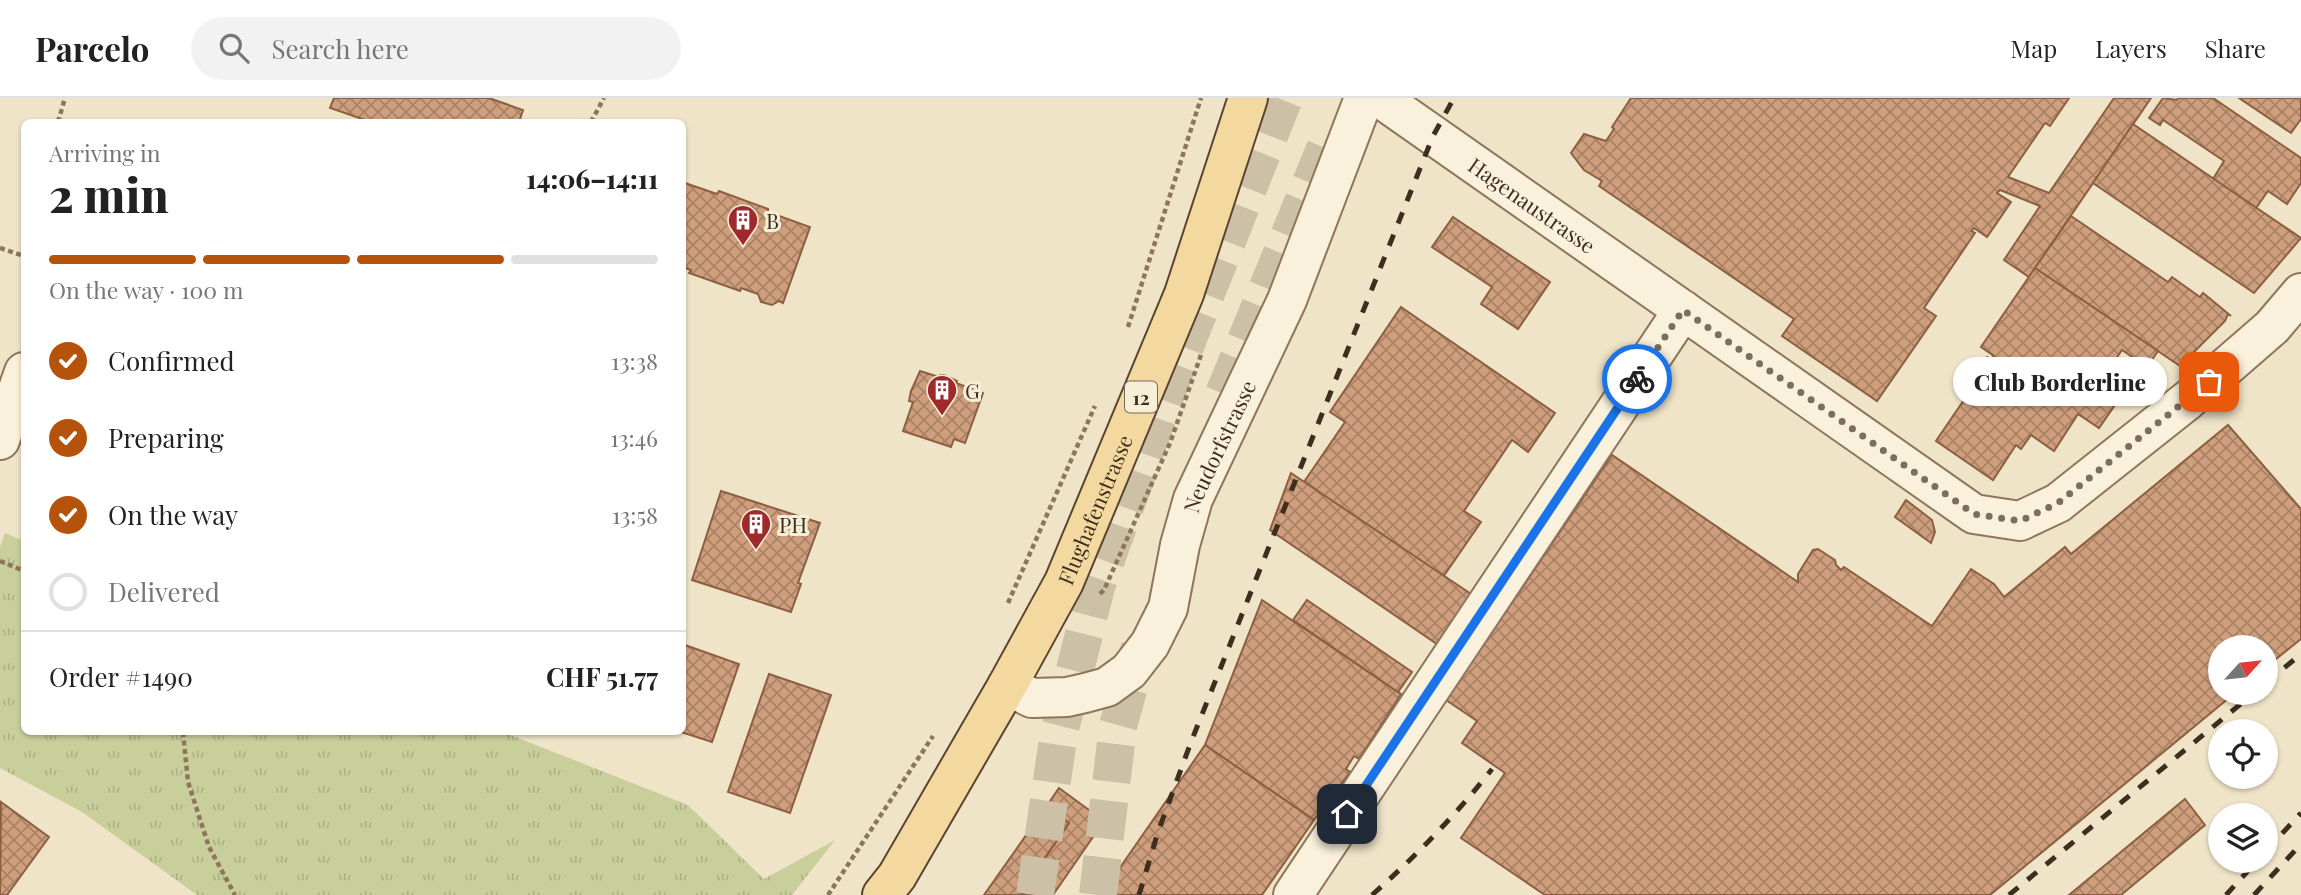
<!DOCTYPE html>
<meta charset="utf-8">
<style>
body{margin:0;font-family:"Playfair Display",serif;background:#f2f2f2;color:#222;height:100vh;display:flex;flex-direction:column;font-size:26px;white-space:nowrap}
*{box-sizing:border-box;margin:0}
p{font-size:23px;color:#767676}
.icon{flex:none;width:38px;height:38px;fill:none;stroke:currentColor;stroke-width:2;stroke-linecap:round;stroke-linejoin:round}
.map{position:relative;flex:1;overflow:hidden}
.details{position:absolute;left:21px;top:21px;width:665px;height:616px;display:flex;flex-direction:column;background:#fff;border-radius:10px;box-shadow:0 2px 5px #0004}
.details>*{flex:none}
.needle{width:46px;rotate:63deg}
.fabs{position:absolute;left:2208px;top:537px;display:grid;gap:14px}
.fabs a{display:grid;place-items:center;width:70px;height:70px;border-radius:50%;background:#fff;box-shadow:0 2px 5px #0004;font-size:35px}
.pin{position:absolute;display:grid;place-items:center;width:60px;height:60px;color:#fff;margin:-30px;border-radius:14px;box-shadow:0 4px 10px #0006}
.courier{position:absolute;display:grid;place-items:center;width:70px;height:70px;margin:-35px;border:5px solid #1a73e8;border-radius:50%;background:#fff;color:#222;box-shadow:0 2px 9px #0007}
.bubble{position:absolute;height:49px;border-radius:24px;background:#fff;box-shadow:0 2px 5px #0004;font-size:23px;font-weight:800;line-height:49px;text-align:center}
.headline em{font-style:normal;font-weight:800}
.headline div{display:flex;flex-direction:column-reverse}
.headline{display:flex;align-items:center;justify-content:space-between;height:119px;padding:0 28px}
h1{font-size:46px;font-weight:800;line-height:52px}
.bar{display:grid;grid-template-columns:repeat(4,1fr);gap:10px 7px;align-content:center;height:84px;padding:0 28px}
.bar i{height:9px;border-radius:5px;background:#e0e0e0}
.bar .selected{background:#b45309}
.bar p{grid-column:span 4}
.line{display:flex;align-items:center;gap:18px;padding:0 28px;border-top:2px solid #e0e0e0}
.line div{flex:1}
ol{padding:0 28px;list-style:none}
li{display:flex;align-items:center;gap:21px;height:77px}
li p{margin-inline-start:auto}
li .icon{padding:7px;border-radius:50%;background:#b45309;color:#fff;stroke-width:4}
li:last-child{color:#767676}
li i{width:38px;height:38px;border:4px solid #e0e0e0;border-radius:50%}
header{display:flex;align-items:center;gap:42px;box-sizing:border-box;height:98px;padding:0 35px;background:#fff;border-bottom:2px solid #e0e0e0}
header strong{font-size:33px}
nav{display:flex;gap:38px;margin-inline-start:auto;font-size:24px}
.search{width:490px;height:63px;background:#f2f2f2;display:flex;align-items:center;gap:18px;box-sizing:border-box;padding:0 24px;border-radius:38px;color:#767676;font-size:26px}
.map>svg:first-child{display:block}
</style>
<header>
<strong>Parcelo</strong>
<div class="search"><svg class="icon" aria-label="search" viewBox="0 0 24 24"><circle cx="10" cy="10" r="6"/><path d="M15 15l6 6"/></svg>Search here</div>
<nav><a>Map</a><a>Layers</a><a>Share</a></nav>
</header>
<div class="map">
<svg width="2301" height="797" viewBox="0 0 2301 797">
<defs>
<pattern id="grass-tufts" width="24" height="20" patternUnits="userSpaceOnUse" patternTransform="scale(1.75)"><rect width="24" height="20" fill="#c9cf9b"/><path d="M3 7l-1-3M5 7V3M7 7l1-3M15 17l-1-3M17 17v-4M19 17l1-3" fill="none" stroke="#aeb285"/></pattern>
<pattern id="building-cross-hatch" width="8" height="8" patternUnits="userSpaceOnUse" patternTransform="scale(1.75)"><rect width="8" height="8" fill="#cf9f7d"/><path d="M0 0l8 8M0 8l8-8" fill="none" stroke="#a98266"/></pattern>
</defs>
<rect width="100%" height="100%" fill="#f0e4c8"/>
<!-- grass -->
<path fill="url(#grass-tufts)" d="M 5,435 L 24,443 L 24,634 L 503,634 L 688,707 L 764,781 L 835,742 L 792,797 L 197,797 L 82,714 L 0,670 L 0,449 Z"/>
<!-- building -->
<g fill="url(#building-cross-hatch)" stroke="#8d5f41" stroke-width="2">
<path d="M 334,0 L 489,0 L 523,12 L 519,24 L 371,24 L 330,10 Z"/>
<path d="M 1631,0 L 2069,0 L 2050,28 L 2045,25 L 2008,79 L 2049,95 L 2114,0 L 2151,0 L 2029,179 L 2004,162 L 2040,108 L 2000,92 L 1997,95 L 2011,104 L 1987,139 L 1974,130 L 1971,133 L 1975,135 L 1924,210 L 1936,218 L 1877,303 L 1782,238 L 1794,221 L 1599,88 L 1602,83 L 1584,72 L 1571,55 L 1584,36 L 1606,43 L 1614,31 L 1612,29 Z"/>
<path d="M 2163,0 L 2177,2 L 2178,0 L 2213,0 L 2301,60 L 2301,85 L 2287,106 L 2268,93 L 2256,110 L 2213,81 L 2224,63 L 2163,22 L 2160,27 L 2149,20 Z"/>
<path d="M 2239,0 L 2301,0 L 2301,21 L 2291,35 Z"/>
<path d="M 2133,26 L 2301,140 L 2254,195 L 2093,85 Z"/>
<path d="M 682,84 L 717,96 L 719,93 L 768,111 L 768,114 L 810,129 L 783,205 L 779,203 L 772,207 L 761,204 L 758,196 L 741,190 L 740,193 L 689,175 L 691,172 L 682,169 Z"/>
<path d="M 2071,118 L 2168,184 L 2172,179 L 2200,199 L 2203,195 L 2231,218 L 2228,216 L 2225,223 L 2180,268 L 2035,170 Z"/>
<path d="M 1453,119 L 1550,184 L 1518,231 L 1481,206 L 1492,189 L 1432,149 Z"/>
<path d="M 2035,170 L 2158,253 L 2147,269 L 2122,252 L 2105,277 L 2126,291 L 2099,330 L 2078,316 L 2054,353 L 2031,337 L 2021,351 L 2016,347 L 1993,382 L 1936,343 L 1987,268 L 1983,265 L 1987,259 L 1991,261 L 1994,258 L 1981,249 Z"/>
<path d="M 1401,209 L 1555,315 L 1528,354 L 1512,342 L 1464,413 L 1481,424 L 1443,479 L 1304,384 L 1345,324 L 1330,314 Z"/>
<path d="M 920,273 L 939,279 L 940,277 L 944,277 L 957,283 L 956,285 L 983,295 L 965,345 L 954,341 L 951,349 L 903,333 L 913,304 L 909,303 L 911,293 Z"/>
<path d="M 2228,327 L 2301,411 L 2301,541 L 2266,569 L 2266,550 L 2221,550 L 2221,595 L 2235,595 L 1990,797 L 1545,797 L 1461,740 L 1505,675 L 1462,645 L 1477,623 L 1446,602 L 1612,357 L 1798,484 L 1798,476 L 1813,452 L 1818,451 L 1835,462 L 1836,467 L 1841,472 L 1844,469 L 1932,528 L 1971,471 L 1994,486 L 2004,499 L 2065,449 L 2071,456 Z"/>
<path d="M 1291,375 L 1471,496 L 1437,546 L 1270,432 Z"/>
<path d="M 721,393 L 820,425 L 798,485 L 801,486 L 791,514 L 692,482 Z"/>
<path d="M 1906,402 L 1932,422 L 1935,434 L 1931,445 L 1895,419 Z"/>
<path d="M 1262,502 L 1401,596 L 1359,661 L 1354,658 L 1346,671 L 1350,674 L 1314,722 L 1205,647 Z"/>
<path d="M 1307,502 L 1412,574 L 1398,594 L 1293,522 Z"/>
<path d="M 682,546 L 739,566 L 712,644 L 681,634 Z"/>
<path d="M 769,576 L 831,597 L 790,715 L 728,694 Z"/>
<path d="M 1205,647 L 1314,722 L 1262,797 L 1101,797 Z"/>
<path d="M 1059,690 L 1104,723 L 1053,797 L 1024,797 L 1021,794 L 1069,725 L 1046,709 Z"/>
<path d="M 2185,701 L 2205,727 L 2121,797 L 2069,797 Z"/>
<path d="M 1,704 L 49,739 L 7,797 L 0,797 Z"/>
<path d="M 1046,709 L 1069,725 L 1021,794 L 1024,797 L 984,797 Z"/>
</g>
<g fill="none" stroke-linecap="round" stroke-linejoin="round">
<!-- highway-tunnel -->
<g stroke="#ccc0a6" stroke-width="38" stroke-dasharray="38 19" stroke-linecap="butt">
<path d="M 1224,296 L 1328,44"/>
<path d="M 1035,797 L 1059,635 L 1096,489 L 1167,293 L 1284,0"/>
<path d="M 1098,797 L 1118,628 L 1140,549"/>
</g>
<!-- minor casing -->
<g stroke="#8d765c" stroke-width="42">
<g id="minor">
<path id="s1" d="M 1380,0 L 1974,416 L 2020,423 L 2058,405 L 2188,302 L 2272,229 L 2301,195"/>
<path d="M 0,342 L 24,274"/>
<path id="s2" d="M 1007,588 L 1032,600 L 1067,599 L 1085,595 L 1107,589 L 1129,573 L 1150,546 L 1168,510 L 1180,447 L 1193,401 L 1287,202 L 1364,0"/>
<path d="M 1293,797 L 1683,212"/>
</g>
</g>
<!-- major casing -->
<g stroke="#5b4430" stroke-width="42">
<g id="major">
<path id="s3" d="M 882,797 L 897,778 L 1007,588 L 1064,484 L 1184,196 L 1248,0"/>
</g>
</g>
<!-- path -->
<g stroke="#8d765c" stroke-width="4.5" stroke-dasharray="5 3.5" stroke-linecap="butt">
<path d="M 58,24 L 65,0"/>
<path d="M 591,24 L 604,0"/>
<path d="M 0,150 L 24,158"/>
<path d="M 1128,229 L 1201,0"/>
<path d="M 0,463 L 24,473"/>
<path d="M 1100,496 L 1104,492 L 1170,345 L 1201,257"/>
<path d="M 1008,505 L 1095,308"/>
<path d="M 183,634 L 188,684 L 209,749 L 235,797"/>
<path d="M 828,797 L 933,638"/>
</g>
<!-- minor -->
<use href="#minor" stroke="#faf1dc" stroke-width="38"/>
<!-- major -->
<use href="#major" stroke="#f3d9a0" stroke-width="38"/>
<!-- rail -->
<g stroke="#3d2e20" stroke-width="5" stroke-dasharray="12 12" stroke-linecap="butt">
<path d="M 2266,585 L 2301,556"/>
<path d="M 2266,753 L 2301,715"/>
<path d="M 1139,797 L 1158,734 L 1191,644 L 1433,38 L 1454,0"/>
<path d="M 1372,797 C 1416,758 1455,718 1492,671"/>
<path d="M 2009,797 L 2254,595"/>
<path d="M 2226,797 L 2257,763"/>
<path d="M 2254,797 L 2301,746"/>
</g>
</g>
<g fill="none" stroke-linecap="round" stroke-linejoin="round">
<!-- done -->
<path stroke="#7c6e5b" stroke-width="7" stroke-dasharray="0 12.6" d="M 1637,281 L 1683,212 L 1974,416 L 2020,423 L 2058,405 L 2209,284"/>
<!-- route -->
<path stroke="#1a73e8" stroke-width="9" d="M 1347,716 L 1637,281"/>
</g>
<!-- icons -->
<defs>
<g id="building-pin" transform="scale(1.575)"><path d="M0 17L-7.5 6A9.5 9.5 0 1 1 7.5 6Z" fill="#9e2a2b" stroke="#f7eed8"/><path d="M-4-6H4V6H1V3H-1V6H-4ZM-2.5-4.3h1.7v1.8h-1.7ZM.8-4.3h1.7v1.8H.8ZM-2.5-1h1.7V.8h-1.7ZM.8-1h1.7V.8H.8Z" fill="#fff"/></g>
</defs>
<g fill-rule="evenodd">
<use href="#building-pin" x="743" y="122"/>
<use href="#building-pin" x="942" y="292"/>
<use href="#building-pin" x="756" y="426"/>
</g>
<g text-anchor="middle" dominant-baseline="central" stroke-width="6" stroke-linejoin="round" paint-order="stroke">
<!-- shield labels -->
<rect fill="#f7eed8" stroke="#756857" stroke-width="2" x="1125" y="283.5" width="32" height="31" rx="5"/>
<g font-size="19" font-weight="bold" fill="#3d2e20">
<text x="1141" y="299">12</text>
</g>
<!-- street labels -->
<g font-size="21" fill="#3d2e20" stroke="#f7eed8">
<text stroke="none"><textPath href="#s1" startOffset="186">Hagenaustrasse</textPath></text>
<text stroke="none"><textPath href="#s2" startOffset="376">Neudorfstrasse</textPath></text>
<text stroke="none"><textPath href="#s3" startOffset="441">Flughafenstrasse</textPath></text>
</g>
<!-- poi labels -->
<g font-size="21" fill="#3d2e20" stroke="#f7eed8" text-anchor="start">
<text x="766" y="122">B</text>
<text x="965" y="292">G</text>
<text x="779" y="426">PH</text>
</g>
</g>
</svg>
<div class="fabs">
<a><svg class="needle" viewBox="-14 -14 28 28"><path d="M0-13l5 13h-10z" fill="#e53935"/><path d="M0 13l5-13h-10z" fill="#767676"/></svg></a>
<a><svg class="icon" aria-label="locate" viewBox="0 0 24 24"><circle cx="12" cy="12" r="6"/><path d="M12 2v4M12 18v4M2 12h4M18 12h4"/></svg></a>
<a><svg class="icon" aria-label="layers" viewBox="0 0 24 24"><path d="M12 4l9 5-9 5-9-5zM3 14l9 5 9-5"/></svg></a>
</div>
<div class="pin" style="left:2209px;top:284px;background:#ea580c"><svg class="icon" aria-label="bag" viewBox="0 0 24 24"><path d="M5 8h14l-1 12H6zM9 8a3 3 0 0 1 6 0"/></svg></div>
<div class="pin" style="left:1347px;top:716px;background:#1f2937"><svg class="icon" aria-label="home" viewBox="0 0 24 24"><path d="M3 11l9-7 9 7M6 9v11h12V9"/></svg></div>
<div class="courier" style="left:1637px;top:281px"><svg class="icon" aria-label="bike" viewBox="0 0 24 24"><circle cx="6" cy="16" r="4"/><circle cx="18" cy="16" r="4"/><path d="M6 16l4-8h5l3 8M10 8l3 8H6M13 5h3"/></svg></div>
<div class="bubble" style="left:1953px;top:259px;width:214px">Club Borderline</div>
<section class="details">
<div class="headline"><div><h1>2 min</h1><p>Arriving in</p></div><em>14:06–14:11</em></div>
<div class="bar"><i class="selected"></i><i class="selected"></i><i class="selected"></i><i></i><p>On the way · 100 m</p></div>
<ol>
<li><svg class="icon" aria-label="check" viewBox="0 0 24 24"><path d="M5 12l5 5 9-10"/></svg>Confirmed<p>13:38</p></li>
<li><svg class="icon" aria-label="check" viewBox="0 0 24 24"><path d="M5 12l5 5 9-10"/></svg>Preparing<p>13:46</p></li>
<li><svg class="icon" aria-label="check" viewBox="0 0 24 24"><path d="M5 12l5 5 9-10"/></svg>On the way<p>13:58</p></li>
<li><i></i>Delivered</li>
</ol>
<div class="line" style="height:91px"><div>Order #1490</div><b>CHF 51.77</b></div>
</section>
</div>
